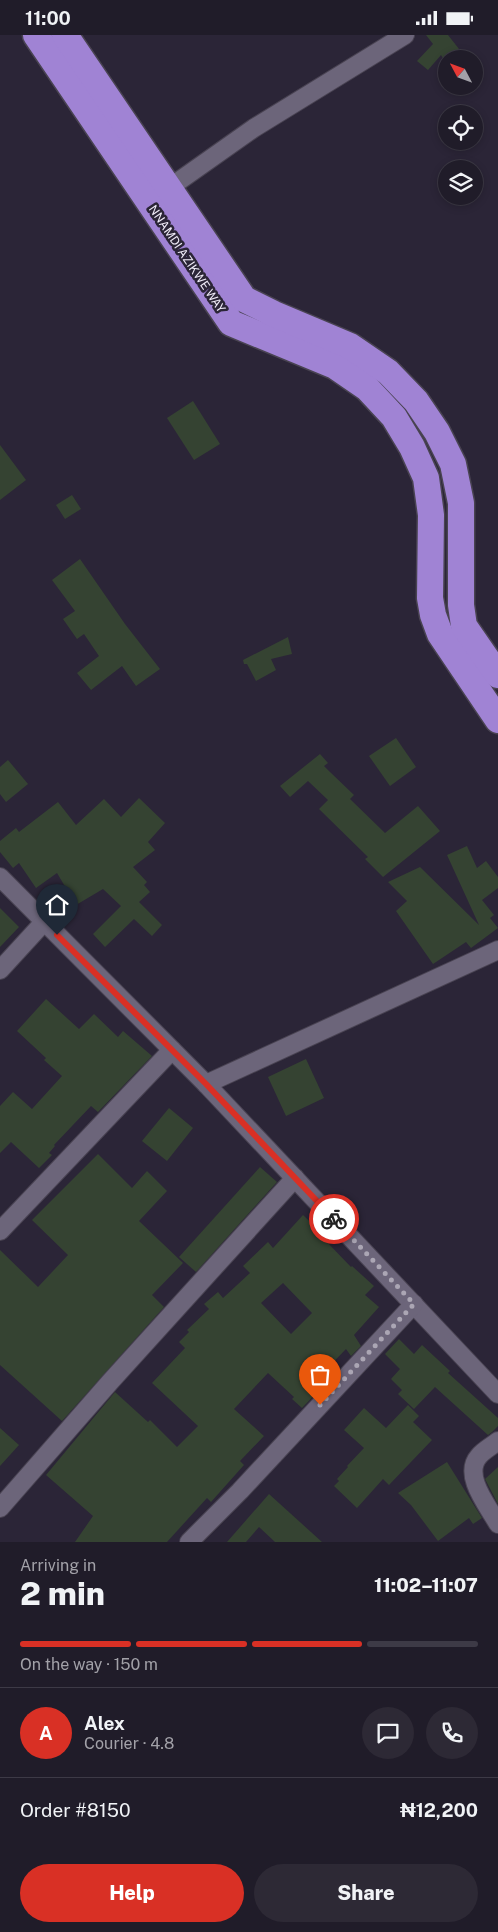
<!DOCTYPE html>
<meta charset="utf-8">
<style>
body{margin:0;font-family:"Public Sans",sans-serif;background:#2d2935;color:#f1f3f6;height:100vh;display:flex;flex-direction:column;font-size:19px;white-space:nowrap}
*{box-sizing:border-box;margin:0}
p{font-size:16px;color:#a2a1a8}
.icon{flex:none;width:28px;height:28px;fill:none;stroke:currentColor;stroke-width:2;stroke-linecap:round;stroke-linejoin:round}
.map{position:relative;height:1507px;overflow:hidden}
.details{display:flex;flex-direction:column;background:#201c29;flex:1}
.details>*{flex:none}
.needle{width:32px;rotate:311deg}
.tools{position:absolute;left:438px;top:15px;display:grid;gap:10px}
.tools a{display:grid;place-items:center;width:45px;height:45px;border-radius:50%;background:#201c29;box-shadow:0 2px 8px #0003,0 0 0 1px #3d3a46;font-size:25px}
.pin{position:absolute;display:grid;place-items:center;width:42px;height:42px;color:#fff;margin:-51px -21px;border-radius:50% 50% 50% 0;rotate:-45deg;box-shadow:0 0 5px #0007}
.pin .icon{rotate:45deg}
.courier{position:absolute;display:grid;place-items:center;width:50px;height:50px;margin:-25px;border:4px solid #d93025;border-radius:50%;background:#fff;color:#222;box-shadow:0 1px 6px #0007}
.summary em{font-style:normal;font-weight:800}
.summary div{display:flex;flex-direction:column-reverse}
.summary{display:flex;align-items:center;justify-content:space-between;height:85px;padding:0 20px}
h1{font-size:32px;font-weight:800;line-height:38px}
.bar{display:grid;grid-template-columns:repeat(4,1fr);gap:8px 5px;align-content:center;height:60px;padding:0 20px}
.bar i{height:6px;border-radius:4px;background:#3d3a46}
.bar .current{background:#d93025}
.bar p{grid-column:span 4}
.line{display:flex;align-items:center;gap:12px;padding:0 20px;border-top:1px solid #3d3a46}
.line div{flex:1}
.round{display:grid;place-items:center;flex:none;width:52px;height:52px;border-radius:26px;background:#2d2935}
.cta{display:flex;gap:10px;margin-top:auto;padding:10px 20px}
.cta a{flex:1;height:58px;border-radius:30px;background:#d93025;color:#fff;font-size:20px;font-weight:800;line-height:58px;text-align:center}
.cta a+a{background:#2d2935;color:#f1f3f6}
.status{display:flex;justify-content:space-between;align-items:center;height:35px;padding:0 25px;background:#201c29;direction:ltr}
.status svg{height:14px;fill:currentColor}
.map>svg:first-child{display:block}
</style>
<div class="status"><b>11:00</b><svg viewBox="0 0 49 12"><path d="M0 12V9h3v3zM5 12V6h3v6zM10 12V3h3v9zM15 12V0h3v12zM26 1h20v11H26zM47 4h2v5h-2z"/></svg></div>
<div class="map">
<svg width="498" height="1507" viewBox="0 0 498 1507">
<rect width="100%" height="100%" fill="#2b2537"/>
<!-- building -->
<g fill="#354332" fill-rule="evenodd">
<path d="M 426,0 L 448,0 L 459,14 L 444,25 L 441,20 L 428,35 L 417,26 L 433,9 Z"/>
<path d="M 193,366 L 220,409 L 194,425 L 167,383 Z"/>
<path d="M 0,410 L 26,445 L 0,465 Z"/>
<path d="M 72,460 L 81,474 L 65,484 L 56,470 Z"/>
<path d="M 80,524 L 125,589 L 160,634 L 136,651 L 122,631 L 91,655 L 77,638 L 99,621 L 84,599 L 77,604 L 63,584 L 75,576 L 52,545 Z"/>
<path d="M 288,602 L 292,619 L 271,624 L 276,635 L 256,646 L 247,629 L 244,629 L 243,625 Z"/>
<path d="M 396,703 L 416,732 L 390,751 L 369,721 Z"/>
<path d="M 320,719 L 328,728 L 324,731 L 330,737 L 354,760 L 350,764 L 385,798 L 418,771 L 440,796 L 383,842 L 365,824 L 368,822 L 319,774 L 328,765 L 308,746 L 290,762 L 280,751 Z"/>
<path d="M 8,725 L 28,749 L 6,767 L 0,759 L 0,732 Z"/>
<path d="M 139,763 L 165,788 L 148,807 L 155,815 L 133,832 L 147,847 L 144,850 L 150,857 L 139,867 L 162,890 L 152,901 L 134,884 L 105,912 L 93,899 L 121,871 L 103,854 L 76,870 L 57,838 L 36,853 L 19,828 L 13,833 L 0,817 L 0,806 L 16,793 L 19,797 L 58,767 L 76,790 L 104,764 L 121,782 Z"/>
<path d="M 467,811 L 477,833 L 486,826 L 498,842 L 498,853 L 482,865 L 494,880 L 490,883 L 498,893 L 471,913 L 466,907 L 433,929 L 396,876 L 407,866 L 388,847 L 420,832 L 479,890 L 447,820 Z"/>
<path d="M 0,873 L 19,892 L 0,912 Z"/>
<path d="M 46,964 L 79,994 L 94,979 L 118,1002 L 123,996 L 152,1021 L 98,1077 L 91,1071 L 54,1110 L 55,1111 L 49,1118 L 52,1120 L 39,1133 L 11,1107 L 0,1118 L 0,1071 L 13,1057 L 32,1074 L 62,1041 L 44,1025 L 46,1023 L 17,996 Z"/>
<path d="M 306,1024 L 324,1063 L 286,1081 L 268,1042 Z"/>
<path d="M 169,1073 L 193,1093 L 167,1126 L 142,1106 Z"/>
<path d="M 98,1119 L 132,1153 L 147,1136 L 167,1156 L 139,1186 L 183,1228 L 152,1260 L 164,1272 L 62,1386 L 0,1330 L 0,1215 L 38,1252 L 68,1220 L 32,1185 Z"/>
<path d="M 260,1132 L 277,1147 L 196,1237 L 179,1222 Z"/>
<path d="M 303,1180 L 326,1202 L 324,1204 L 351,1232 L 352,1231 L 374,1251 L 365,1260 L 379,1272 L 354,1300 L 361,1311 L 351,1321 L 346,1314 L 321,1340 L 328,1346 L 302,1373 L 292,1364 L 294,1362 L 268,1338 L 234,1374 L 264,1401 L 240,1426 L 244,1430 L 211,1467 L 207,1463 L 167,1507 L 75,1507 L 93,1481 L 46,1440 L 115,1357 L 148,1387 L 150,1385 L 177,1412 L 198,1391 L 152,1348 L 185,1313 L 179,1307 L 189,1297 L 187,1295 L 209,1274 L 204,1269 L 218,1257 L 223,1263 L 250,1238 L 243,1231 L 268,1207 L 273,1213 ZM 283,1248 L 312,1278 L 291,1299 L 261,1268 Z"/>
<path d="M 399,1304 L 414,1319 L 422,1310 L 450,1336 L 448,1338 L 498,1383 L 498,1391 L 492,1397 L 488,1400 L 435,1352 L 414,1374 L 398,1359 L 402,1355 L 391,1344 L 400,1334 L 385,1319 Z"/>
<path d="M 408,1370 L 419,1381 L 413,1387 L 432,1405 L 389,1450 L 383,1444 L 357,1473 L 334,1451 L 339,1446 L 337,1444 L 348,1432 L 347,1431 L 364,1413 L 344,1395 L 364,1373 L 386,1393 Z"/>
<path d="M 0,1393 L 19,1410 L 0,1431 Z"/>
<path d="M 447,1427 L 482,1483 L 473,1489 L 469,1483 L 438,1506 L 411,1470 L 398,1458 Z"/>
<path d="M 498,1432 L 498,1469 L 485,1444 Z"/>
<path d="M 269,1459 L 322,1507 L 275,1507 L 259,1492 L 246,1507 L 227,1507 Z"/>
</g>
<g fill="none" stroke-linecap="round" stroke-linejoin="round">
<!-- minor casing -->
<g stroke="#494352" stroke-width="20">
<g id="minor">
<path d="M 169,153 L 254,93 L 405,0"/>
<path d="M 0,842 L 206,1049 L 498,1359"/>
<path d="M 0,935 L 44,887"/>
<path d="M 206,1049 L 498,915"/>
<path d="M 0,1196 L 172,1015"/>
<path d="M 498,1406 C 492,1411 484,1415 479,1421 C 462,1440 488,1471 498,1489"/>
<path d="M 0,1473 L 110,1347 L 295,1143"/>
<path d="M 189,1507 L 240,1456 L 414,1269"/>
</g>
</g>
<!-- highway casing -->
<g stroke="#494352" stroke-width="29">
<g id="highway">
<path d="M 36,0 L 231,288 L 335,331 L 367,353 L 394,382 L 412,412 L 426,443 L 431,480 L 430,563 L 433,580 L 440,599 L 498,685"/>
<path d="M 65,0 L 244,264 L 274,279 L 350,311 L 388,337 L 416,366 L 437,397 L 453,429 L 461,468 L 461,570 L 464,591 L 498,640"/>
</g>
</g>
<!-- minor -->
<use href="#minor" stroke="#6c657a" stroke-width="18"/>
<!-- highway -->
<use href="#highway" stroke="#a083d4" stroke-width="26"/>
</g>
<g fill="none" stroke-linecap="round" stroke-linejoin="round">
<!-- done -->
<path stroke="#aba6b4" stroke-width="5" stroke-dasharray="0 9" d="M 320,1370 L 414,1269 L 334,1184"/>
<!-- route -->
<path stroke="#d93025" stroke-width="6" d="M 57,900 L 206,1049 L 334,1184"/>
</g>
<g text-anchor="middle" dominant-baseline="central" stroke-width="5" stroke-linejoin="round" paint-order="stroke">
<!-- street labels -->
<g font-size="12" fill="#f0ecf8" stroke="#2b2537">
<text transform="translate(187 224) rotate(56)">NNAMDI AZIKWE WAY</text>
</g>
</g>
</svg>
<div class="tools">
<a><svg class="needle" viewBox="-14 -14 28 28"><path d="M0-13l5 13h-10z" fill="#e53935"/><path d="M0 13l5-13h-10z" fill="#a2a1a8"/></svg></a>
<a><svg class="icon" aria-label="locate" viewBox="0 0 24 24"><circle cx="12" cy="12" r="6"/><path d="M12 2v4M12 18v4M2 12h4M18 12h4"/></svg></a>
<a><svg class="icon" aria-label="layers" viewBox="0 0 24 24"><path d="M12 4l9 5-9 5-9-5zM3 14l9 5 9-5"/></svg></a>
</div>
<div class="pin" style="left:320px;top:1370px;background:#ea580c"><svg class="icon" aria-label="bag" viewBox="0 0 24 24"><path d="M5 8h14l-1 12H6zM9 8a3 3 0 0 1 6 0"/></svg></div>
<div class="pin" style="left:57px;top:900px;background:#1f2937"><svg class="icon" aria-label="home" viewBox="0 0 24 24"><path d="M3 11l9-7 9 7M6 9v11h12V9"/></svg></div>
<div class="courier" style="left:334px;top:1184px"><svg class="icon" aria-label="bike" viewBox="0 0 24 24"><circle cx="6" cy="16" r="4"/><circle cx="18" cy="16" r="4"/><path d="M6 16l4-8h5l3 8M10 8l3 8H6M13 5h3"/></svg></div>
</div>
<section class="details">
<div class="summary"><div><h1>2 min</h1><p>Arriving in</p></div><em>11:02–11:07</em></div>
<div class="bar"><i class="current"></i><i class="current"></i><i class="current"></i><i></i><p>On the way · 150 m</p></div>
<div class="line" style="height:90px"><b class="round" style="background:#d93025;color:#fff">A</b><div><b>Alex</b><p>Courier · 4.8</p></div><a class="round"><svg class="icon" aria-label="chat" viewBox="0 0 24 24"><path d="M4 5h16v11H9l-5 4z"/></svg></a><a class="round"><svg class="icon" aria-label="phone" viewBox="0 0 24 24"><path d="M5 4h4l2 5-3 2q2 4 5 5l2-3 5 2v4C11 20 4 13 5 4z"/></svg></a></div>
<div class="line" style="height:65px"><div>Order #8150</div><b>₦12,200</b></div>
<div class="cta"><a>Help</a><a>Share</a></div>
</section>
